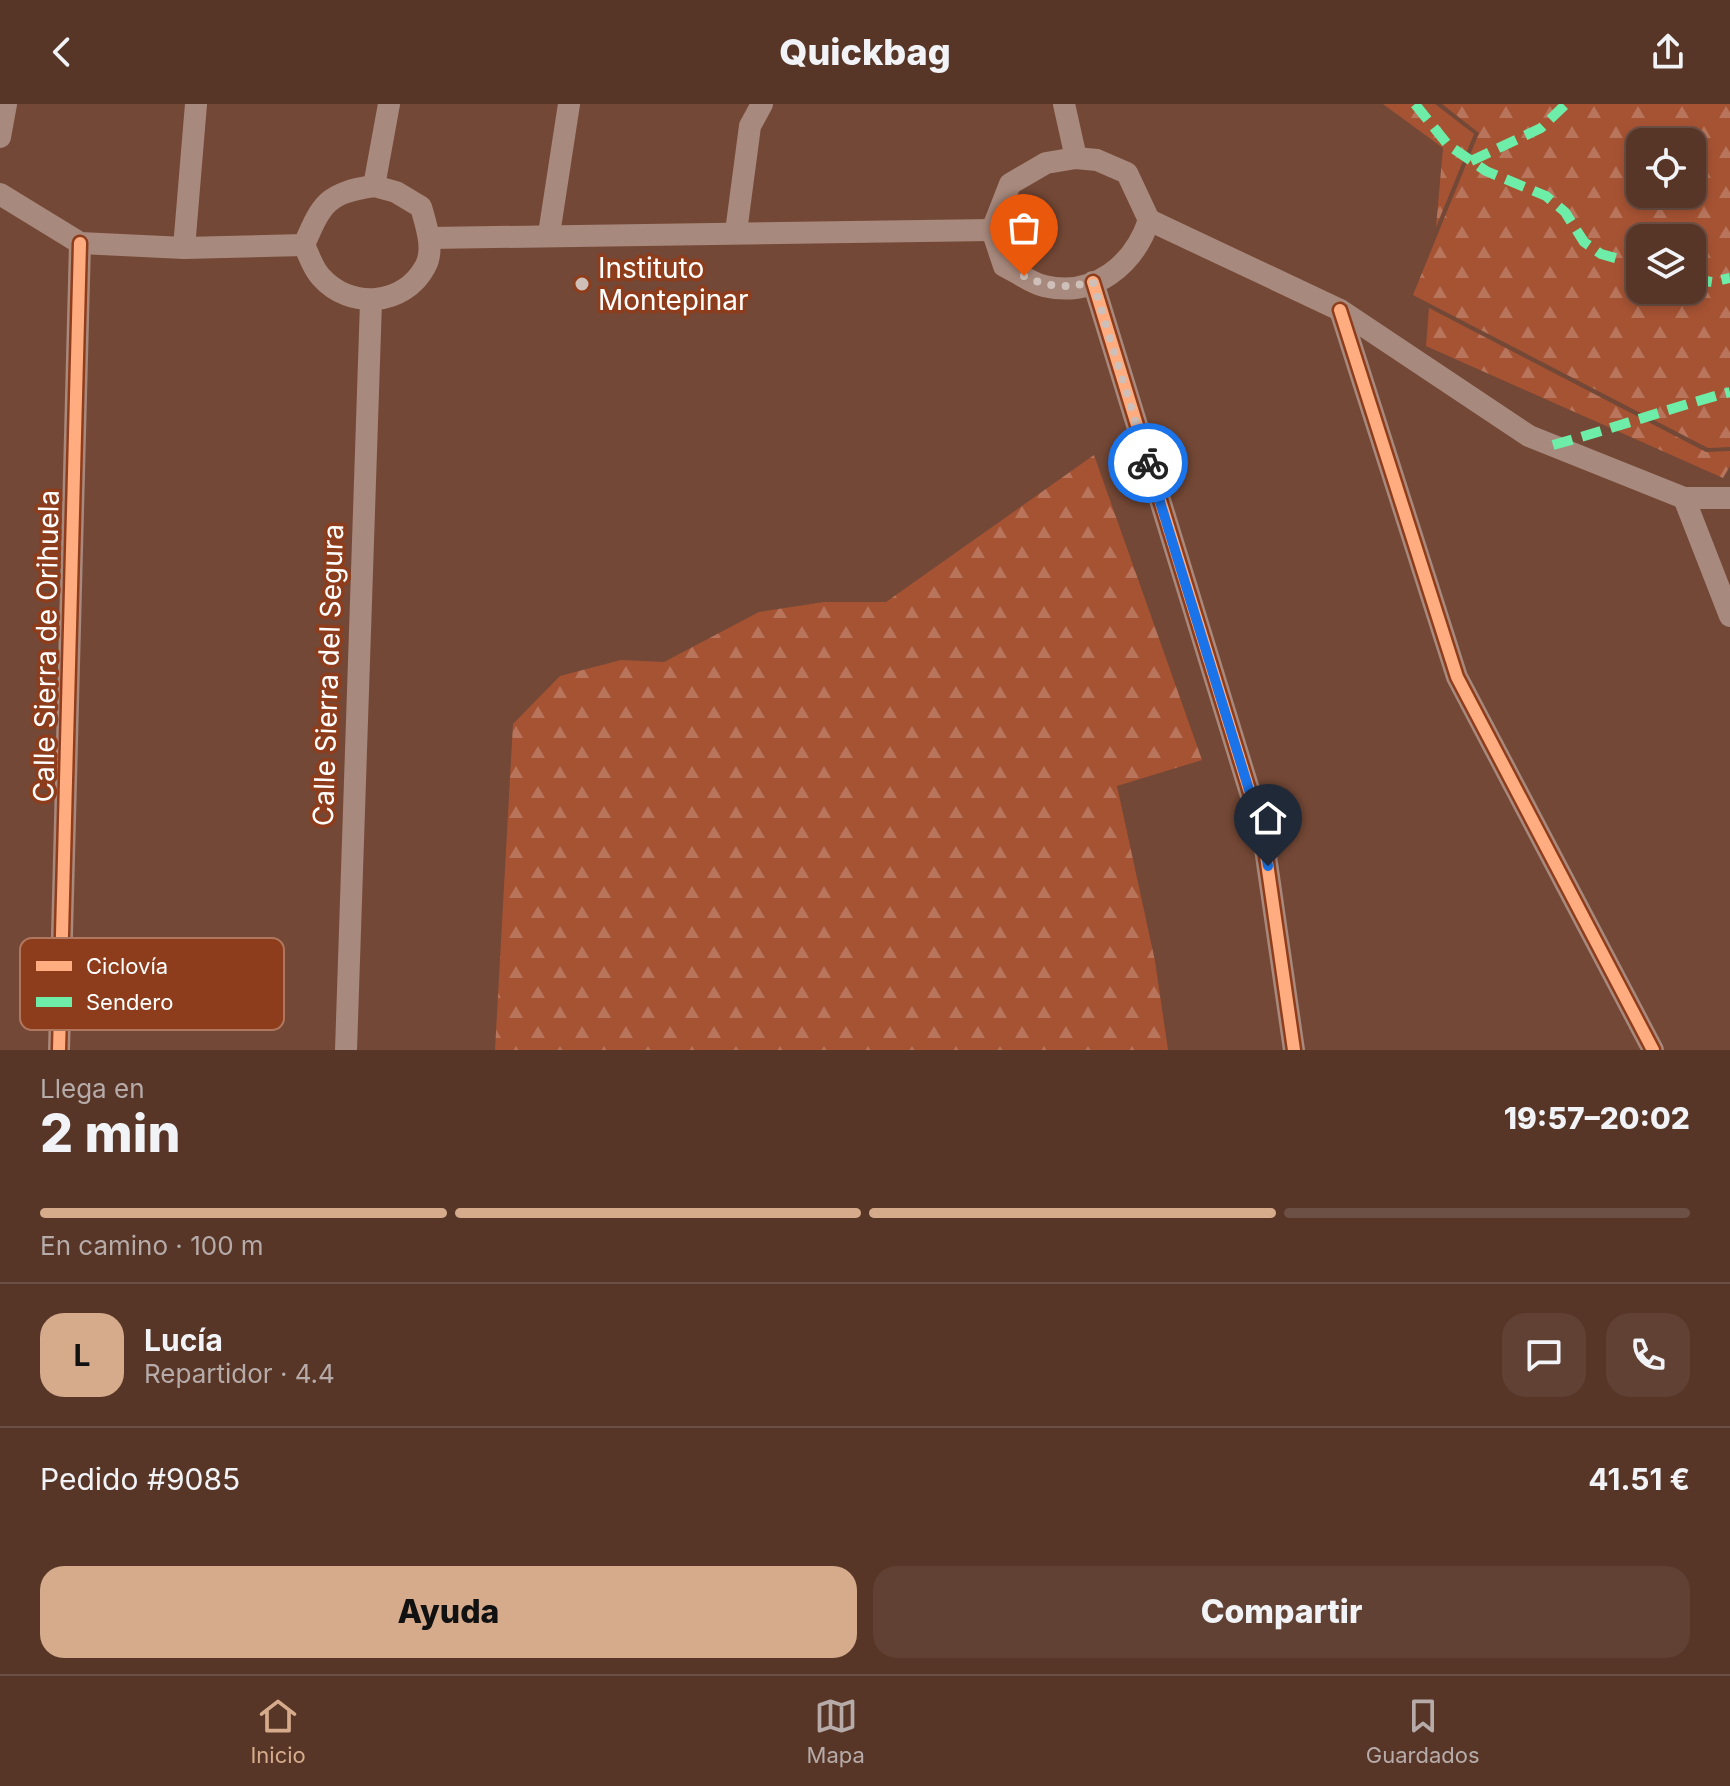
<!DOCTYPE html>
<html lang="es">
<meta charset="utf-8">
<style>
body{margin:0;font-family:Inter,sans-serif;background:#604134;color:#f1f3f6;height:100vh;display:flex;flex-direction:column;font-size:30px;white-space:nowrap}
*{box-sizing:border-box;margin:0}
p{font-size:26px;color:#b6aba8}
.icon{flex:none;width:44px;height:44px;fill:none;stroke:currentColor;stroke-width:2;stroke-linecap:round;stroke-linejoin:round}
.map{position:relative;height:946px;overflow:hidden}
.drawer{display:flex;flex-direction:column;background:#573628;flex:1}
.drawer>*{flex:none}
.fabs{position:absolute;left:1626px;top:24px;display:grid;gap:16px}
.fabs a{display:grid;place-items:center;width:80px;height:80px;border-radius:16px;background:#573628;box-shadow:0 4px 12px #0003,0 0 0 2px #6d5045;font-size:40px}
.pin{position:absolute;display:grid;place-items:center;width:68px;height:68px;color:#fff;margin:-82px -34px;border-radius:50% 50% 50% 0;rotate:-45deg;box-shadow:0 0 8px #0007}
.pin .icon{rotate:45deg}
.courier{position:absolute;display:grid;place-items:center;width:80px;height:80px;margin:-40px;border:6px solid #1a73e8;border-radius:50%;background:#fff;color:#222;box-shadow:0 2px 10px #0007}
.headline em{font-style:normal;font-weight:800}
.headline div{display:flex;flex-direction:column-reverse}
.headline{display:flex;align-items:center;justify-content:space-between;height:136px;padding:0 40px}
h1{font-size:52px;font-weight:800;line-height:60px}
.bar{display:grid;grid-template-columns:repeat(4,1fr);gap:12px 8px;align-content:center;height:96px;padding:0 40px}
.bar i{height:10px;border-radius:6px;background:#6d5045}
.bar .current{background:#d6ab8b}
.bar p{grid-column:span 4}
.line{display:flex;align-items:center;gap:20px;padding:0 40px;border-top:2px solid #6d5045}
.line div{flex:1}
.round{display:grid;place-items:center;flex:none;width:84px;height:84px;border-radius:24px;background:#604134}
.action{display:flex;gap:16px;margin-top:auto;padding:16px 40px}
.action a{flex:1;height:92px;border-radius:24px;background:#d6ab8b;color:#111;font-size:32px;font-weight:800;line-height:92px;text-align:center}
.action a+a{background:#604134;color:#f1f3f6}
header{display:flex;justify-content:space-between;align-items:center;height:104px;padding:0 40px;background:#573628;font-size:36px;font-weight:800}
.tab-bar{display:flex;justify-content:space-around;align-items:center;height:112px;border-top:2px solid #6d5045;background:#573628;font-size:22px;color:#b6aba8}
.tab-bar a{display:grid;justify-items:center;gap:4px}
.tab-bar .current{color:#d6ab8b}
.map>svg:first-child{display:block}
</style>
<header><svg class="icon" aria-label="back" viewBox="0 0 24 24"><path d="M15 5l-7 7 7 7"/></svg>Quickbag<svg class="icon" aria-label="share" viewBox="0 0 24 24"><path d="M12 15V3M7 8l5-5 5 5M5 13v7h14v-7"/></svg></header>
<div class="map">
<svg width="1730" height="946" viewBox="0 0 1730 946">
<defs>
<pattern id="forest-firs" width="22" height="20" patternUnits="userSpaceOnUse" patternTransform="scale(2)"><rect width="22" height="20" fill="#a65333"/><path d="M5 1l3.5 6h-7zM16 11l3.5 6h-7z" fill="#b8755c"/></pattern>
</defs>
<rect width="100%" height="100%" fill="#744836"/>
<!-- forest -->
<g fill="url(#forest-firs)" fill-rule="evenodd">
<path d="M 1383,0 L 1435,0 L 1474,30 L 1436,123 L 1443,44 Z"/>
<path d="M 1442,0 L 1730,0 L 1730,343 L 1708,344 L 1413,191 L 1479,29 ZM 1692,38 L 1692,90 L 1640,90 L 1640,38 ZM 1692,134 L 1692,186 L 1640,186 L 1640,134 Z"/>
<path d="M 1429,204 L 1706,348 L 1730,347 L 1730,362 L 1723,374 L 1426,242 Z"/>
<path d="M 1094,351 L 1202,656 L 1117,682 L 1155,857 L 1168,946 L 495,946 L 513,620 L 560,572 L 621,556 L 664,558 L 759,508 L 824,498 L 886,498 Z"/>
</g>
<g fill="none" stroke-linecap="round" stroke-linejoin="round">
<!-- minor -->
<g stroke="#a8897d" stroke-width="22">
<path d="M 1064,0 L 1076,54"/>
<path d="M 0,33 L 6,0"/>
<path d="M 1076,54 L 1097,56 L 1127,69 L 1149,116 C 1134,161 1094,194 1044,182 C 1031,179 1017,168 1004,162 L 992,126 L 1010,80 L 1046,59 Z"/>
<path d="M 374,82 L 396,88 L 421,103 C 426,121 435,146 425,163 C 404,202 350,206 321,173 C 313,165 309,151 304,141 C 322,99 327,89 374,82 Z"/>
<path d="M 374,82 L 389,0"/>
<path d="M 0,90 L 80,139 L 184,144 L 304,141"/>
<path d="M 1149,116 L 1340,206 L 1529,332 L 1684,394 L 1730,394"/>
<path d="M 736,128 L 750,22 L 762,0"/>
<path d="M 549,130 L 569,0"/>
<path d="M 429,134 L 992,126"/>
<path d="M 184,144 L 196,0"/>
<path d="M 1093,178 L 1263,731 L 1294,946"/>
<path d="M 1340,206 L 1457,573 L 1653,946"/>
<path d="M 1684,394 L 1730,512"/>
<path d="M 59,946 L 80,139"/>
<path d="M 346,946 L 371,198"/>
</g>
<!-- quiet -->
<g stroke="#6deda7" stroke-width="10" stroke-dasharray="20 10" stroke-linecap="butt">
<path d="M 1415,0 L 1448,41 L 1486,67 L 1546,92 L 1565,108 L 1584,138 L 1601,150 L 1640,161"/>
<path d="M 1471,57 L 1541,24 L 1566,0"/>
<path d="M 1692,175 L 1712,178 L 1730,174"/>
<path d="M 1553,341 C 1612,325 1670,304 1730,288"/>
</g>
<!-- cycleway casing -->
<g stroke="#8e3d1c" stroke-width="17">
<g id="cycleway">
<path d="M 1093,178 L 1263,731 L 1294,946"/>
<path d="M 1340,206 L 1457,573 L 1653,946"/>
<path d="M 59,946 L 80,139"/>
</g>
</g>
<!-- cycleway -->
<use href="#cycleway" stroke="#ffac80" stroke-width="12"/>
</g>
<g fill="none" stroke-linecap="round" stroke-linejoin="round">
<!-- done -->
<path stroke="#cebfb9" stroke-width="8" stroke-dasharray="0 14.4" d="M 1024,172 C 1048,184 1067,184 1093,178 L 1148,359"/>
<!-- route -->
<path stroke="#1a73e8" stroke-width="10" d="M 1148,359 L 1263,731 L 1268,762"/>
</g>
<!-- markers -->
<circle fill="#cebfb9" stroke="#8e3d1c" stroke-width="3" cx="582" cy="180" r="8"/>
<g text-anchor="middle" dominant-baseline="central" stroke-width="7" stroke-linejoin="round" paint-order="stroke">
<!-- poi labels -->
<g font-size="28" fill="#fff" stroke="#8e3d1c" text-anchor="start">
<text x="598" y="164">Instituto<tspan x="598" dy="32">Montepinar</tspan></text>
</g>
<!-- street labels -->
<g font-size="28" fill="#fff" stroke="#8e3d1c">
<text transform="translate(46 542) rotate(-89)">Calle Sierra de Orihuela</text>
<text transform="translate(328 571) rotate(-88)">Calle Sierra del Segura</text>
</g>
</g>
<!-- legend -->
<rect x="20" y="834" width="264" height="92" rx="12" fill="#8e3d1c" stroke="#b07760" stroke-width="2"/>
<rect x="36" y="857" width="36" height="10" fill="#ffac80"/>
<rect x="36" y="893" width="36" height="10" fill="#6deda7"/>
<g font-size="22" fill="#fff">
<text x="86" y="870">Ciclovía</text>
<text x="86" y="906">Sendero</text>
</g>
</svg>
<div class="fabs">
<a><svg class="icon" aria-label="locate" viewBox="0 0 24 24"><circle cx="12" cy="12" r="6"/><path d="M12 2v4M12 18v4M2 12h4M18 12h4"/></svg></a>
<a><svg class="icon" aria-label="layers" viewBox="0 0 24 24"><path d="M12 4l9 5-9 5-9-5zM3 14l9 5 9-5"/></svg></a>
</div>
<div class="pin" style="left:1024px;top:172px;background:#ea580c"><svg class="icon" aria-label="bag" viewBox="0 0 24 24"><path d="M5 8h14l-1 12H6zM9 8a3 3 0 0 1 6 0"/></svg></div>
<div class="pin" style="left:1268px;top:762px;background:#1f2937"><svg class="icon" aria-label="home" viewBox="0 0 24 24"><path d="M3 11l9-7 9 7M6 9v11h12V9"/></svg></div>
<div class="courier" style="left:1148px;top:359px"><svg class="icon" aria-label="bike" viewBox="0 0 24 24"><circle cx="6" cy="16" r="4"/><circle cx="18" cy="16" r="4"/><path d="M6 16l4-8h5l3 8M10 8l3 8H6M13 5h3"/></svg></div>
</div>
<section class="drawer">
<div class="headline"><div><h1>2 min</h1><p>Llega en</p></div><em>19:57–20:02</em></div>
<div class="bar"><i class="current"></i><i class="current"></i><i class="current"></i><i></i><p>En camino · 100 m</p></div>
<div class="line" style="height:144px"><b class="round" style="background:#d6ab8b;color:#111">L</b><div><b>Lucía</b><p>Repartidor · 4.4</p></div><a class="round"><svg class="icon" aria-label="chat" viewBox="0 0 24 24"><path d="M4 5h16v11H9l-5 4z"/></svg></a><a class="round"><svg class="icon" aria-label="phone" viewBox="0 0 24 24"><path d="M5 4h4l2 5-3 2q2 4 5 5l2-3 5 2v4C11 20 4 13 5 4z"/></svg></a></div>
<div class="line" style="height:104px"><div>Pedido #9085</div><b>41.51 €</b></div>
<div class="action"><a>Ayuda</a><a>Compartir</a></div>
</section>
<nav class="tab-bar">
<a class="current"><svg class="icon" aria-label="home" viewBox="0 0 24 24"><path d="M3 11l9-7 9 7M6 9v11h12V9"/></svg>Inicio</a>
<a><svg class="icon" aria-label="map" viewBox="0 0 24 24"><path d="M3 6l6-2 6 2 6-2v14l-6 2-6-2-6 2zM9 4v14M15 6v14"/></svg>Mapa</a>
<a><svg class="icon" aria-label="saved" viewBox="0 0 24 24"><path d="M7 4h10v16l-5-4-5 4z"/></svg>Guardados</a>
</nav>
